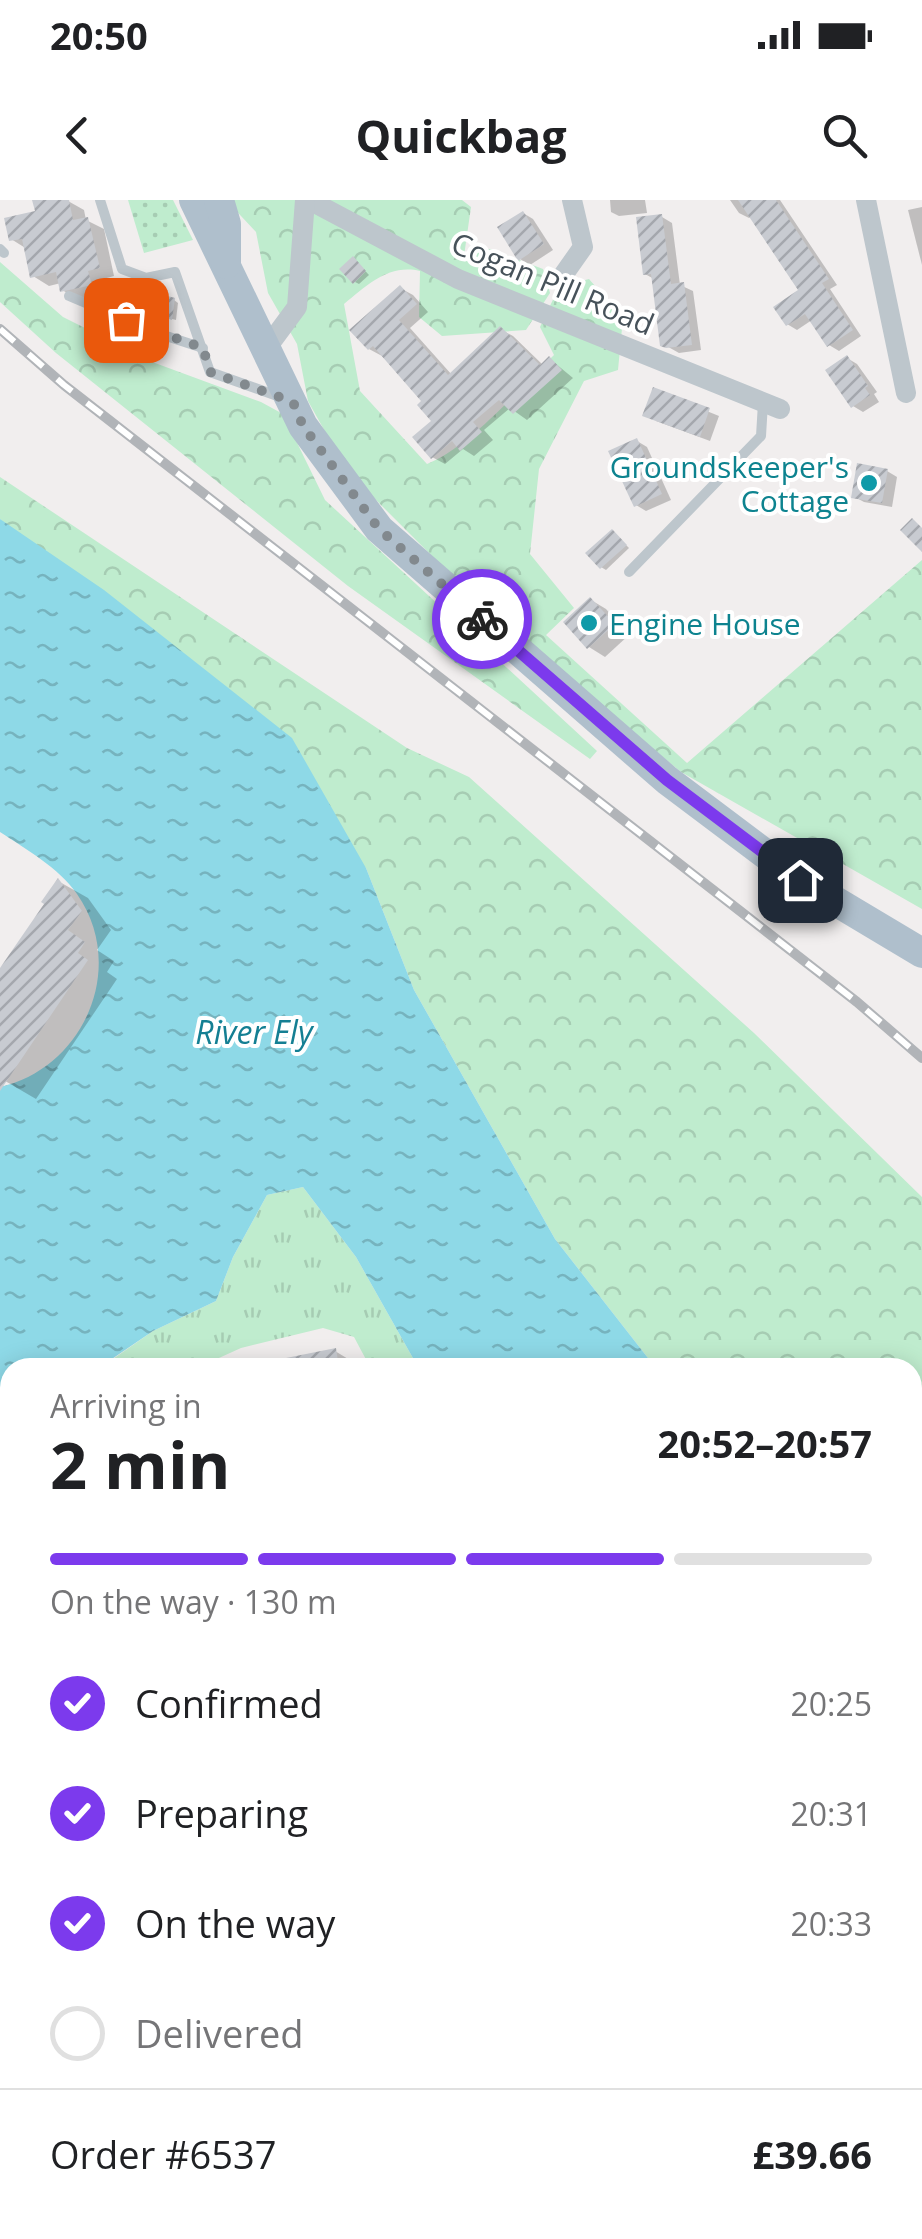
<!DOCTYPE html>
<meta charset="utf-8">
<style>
body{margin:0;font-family:"Open Sans",sans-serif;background:#f2f2f2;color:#202124;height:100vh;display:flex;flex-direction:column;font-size:38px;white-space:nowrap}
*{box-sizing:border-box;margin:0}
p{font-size:32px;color:#757577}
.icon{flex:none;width:55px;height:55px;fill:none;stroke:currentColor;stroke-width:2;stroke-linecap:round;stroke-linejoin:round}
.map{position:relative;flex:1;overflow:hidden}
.sheet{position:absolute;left:0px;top:1158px;width:922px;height:882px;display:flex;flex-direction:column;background:#fff;border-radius:30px 30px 0 0;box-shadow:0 5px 25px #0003}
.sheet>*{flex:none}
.pin{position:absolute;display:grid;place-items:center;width:85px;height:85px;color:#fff;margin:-42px;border-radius:20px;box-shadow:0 5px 15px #0006}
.courier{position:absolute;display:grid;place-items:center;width:100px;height:100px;margin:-50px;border:8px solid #7c3aed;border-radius:50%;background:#fff;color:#222;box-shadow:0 2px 12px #0007}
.overview em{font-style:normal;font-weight:700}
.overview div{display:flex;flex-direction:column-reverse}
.overview{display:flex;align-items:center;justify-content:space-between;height:170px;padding:0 50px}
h1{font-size:65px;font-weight:700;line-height:75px}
.bar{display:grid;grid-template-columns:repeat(4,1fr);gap:15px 10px;align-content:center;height:120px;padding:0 50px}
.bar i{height:12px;border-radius:8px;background:#e0e0e0}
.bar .selected{background:#7c3aed}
.bar p{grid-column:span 4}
.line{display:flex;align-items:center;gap:25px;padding:0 50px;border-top:2px solid #e0e0e0}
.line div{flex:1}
ol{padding:0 50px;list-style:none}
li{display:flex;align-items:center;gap:30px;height:110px}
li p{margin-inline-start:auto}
li .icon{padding:10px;border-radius:50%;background:#7c3aed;color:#fff;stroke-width:4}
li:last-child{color:#757577}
li i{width:55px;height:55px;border:5px solid #e0e0e0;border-radius:50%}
.status{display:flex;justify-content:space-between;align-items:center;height:70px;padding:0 50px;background:#fff;direction:ltr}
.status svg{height:28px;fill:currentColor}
header{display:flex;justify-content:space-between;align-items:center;height:130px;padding:0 50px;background:#fff;font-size:45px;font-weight:700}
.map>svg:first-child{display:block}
</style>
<div class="status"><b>20:50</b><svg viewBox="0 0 49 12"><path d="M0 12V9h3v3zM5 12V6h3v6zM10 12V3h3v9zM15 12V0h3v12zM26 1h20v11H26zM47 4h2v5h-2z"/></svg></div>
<header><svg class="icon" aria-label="back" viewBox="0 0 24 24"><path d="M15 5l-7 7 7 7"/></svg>Quickbag<svg class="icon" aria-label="search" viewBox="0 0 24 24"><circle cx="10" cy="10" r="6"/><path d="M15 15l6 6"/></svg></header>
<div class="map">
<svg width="922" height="2039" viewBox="0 0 922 2039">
<defs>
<pattern id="grass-tufts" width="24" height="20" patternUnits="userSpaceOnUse" patternTransform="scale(2.5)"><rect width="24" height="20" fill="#bfecce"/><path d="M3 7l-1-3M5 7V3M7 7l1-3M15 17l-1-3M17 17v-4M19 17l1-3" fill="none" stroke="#a6ccb3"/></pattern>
<pattern id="forest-crowns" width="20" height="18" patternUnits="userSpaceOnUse" patternTransform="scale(2.5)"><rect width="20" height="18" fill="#bfecce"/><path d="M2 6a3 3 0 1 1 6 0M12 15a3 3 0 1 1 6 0" fill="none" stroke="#a6ccb3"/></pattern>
<pattern id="park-dots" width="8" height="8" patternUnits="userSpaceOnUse" patternTransform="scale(2.5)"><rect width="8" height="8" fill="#bfecce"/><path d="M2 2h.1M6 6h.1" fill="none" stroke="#a6ccb3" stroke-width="1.8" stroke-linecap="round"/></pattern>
<pattern id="water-ripples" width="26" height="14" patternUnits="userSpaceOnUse" patternTransform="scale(2.5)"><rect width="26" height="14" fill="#8ed9e7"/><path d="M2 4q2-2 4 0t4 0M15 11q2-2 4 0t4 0" fill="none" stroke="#76b3be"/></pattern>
<pattern id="building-hatch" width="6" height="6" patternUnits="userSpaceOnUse" patternTransform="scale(2.5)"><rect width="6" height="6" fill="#c8cbd1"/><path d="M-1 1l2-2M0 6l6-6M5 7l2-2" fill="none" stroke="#a4a7ad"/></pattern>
</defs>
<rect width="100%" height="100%" fill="#f1eeee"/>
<!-- commercial -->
<path fill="#fbf4e8" d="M 10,1581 L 10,1782 L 0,1783 L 0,1582 Z"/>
<!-- grass -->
<g fill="url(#grass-tufts)">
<path d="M 303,987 L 356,1057 L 418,1167 L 370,1167 L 354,1137 L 323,1128 L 241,1148 L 199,1167 L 100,1168 L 153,1131 L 216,1101 L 233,1057 L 267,995 Z"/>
<path d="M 10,1195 L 10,1253 L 0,1250 L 0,1197 Z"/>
<path d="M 0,1499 L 10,1503 L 10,1547 L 0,1548 Z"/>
<path d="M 10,1781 L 10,1833 L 0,1833 L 0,1782 Z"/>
<path d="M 912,1799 L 922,1809 L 922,1869 L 913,1876 Z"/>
<path d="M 696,2030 L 758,2030 L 755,2039 L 671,2039 Z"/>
</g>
<!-- forest -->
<g fill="url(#forest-crowns)">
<path d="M 226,0 L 462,0 L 471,7 L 464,56 L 490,49 L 543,69 L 550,93 L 526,130 L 442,136 L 419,117 L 420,71 C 388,64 368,85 344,104 L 360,191 L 427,264 C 470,247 520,188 554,155 L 540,127 L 559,87 L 589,79 L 623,118 L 618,170 L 584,181 L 539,269 L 530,354 L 574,408 L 546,435 L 687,563 L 922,360 L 922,709 L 681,572 L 496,420 L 347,271 L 308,201 L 297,144 L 268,93 L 256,32 Z"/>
<path d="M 0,62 L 63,117 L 155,163 L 261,202 L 283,214 L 325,300 L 597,551 L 590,559 L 348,386 L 56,153 L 0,102 Z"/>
<path d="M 0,277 L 407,548 L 469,577 L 754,833 L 922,997 L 922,1467 L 912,1456 L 912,1168 L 655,1167 L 555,1039 L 414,790 L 366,668 L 0,319 Z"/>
<rect x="0" y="1833" width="10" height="69"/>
<path d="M 913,1941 L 922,1941 L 922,1988 L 913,1979 Z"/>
<path d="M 80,2030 L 696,2030 L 671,2039 L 20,2039 Z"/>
</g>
<!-- park -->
<path fill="url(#park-dots)" d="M 128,0 L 173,0 L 193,40 L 144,53 Z"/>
<!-- water -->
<g fill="url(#water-ripples)">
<path d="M 0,319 L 104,390 L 292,538 L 366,668 L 414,790 L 555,1039 L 655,1167 L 418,1167 L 356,1057 L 303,987 L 267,995 L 233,1057 L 216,1101 L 153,1131 L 100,1167 L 10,1168 L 10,1195 L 0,1196 L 0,887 C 84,868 128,767 77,694 C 58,667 27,650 0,632 Z"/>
<path d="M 913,1456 L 922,1467 L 922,1809 L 912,1799 Z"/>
</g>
<!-- shadow -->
<g fill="#0003">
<path d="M 35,0 L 68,1 L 84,10 L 86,20 L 104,29 L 114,76 L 103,79 L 106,93 L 78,99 L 62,90 L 61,83 L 49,86 L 33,76 L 27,49 L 11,39 L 38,13 Z"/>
<path d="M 610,0 L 645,0 L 647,13 L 619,16 L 611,12 Z"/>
<path d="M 730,0 L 780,0 L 837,85 L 830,89 L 861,136 L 839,151 L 829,145 L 812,120 L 797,130 L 787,124 L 802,91 L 752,16 L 749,18 L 739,13 Z"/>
<path d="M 922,7 L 922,65 L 908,10 Z"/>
<path d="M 523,13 L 533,19 L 553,50 L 530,65 L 520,59 Z"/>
<path d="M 662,17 L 672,23 L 680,85 L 693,91 L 701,150 L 679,153 L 663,144 L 654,79 L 645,74 Z"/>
<path d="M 357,62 L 369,75 L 359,84 L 355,82 Z"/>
<path d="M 400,88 L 413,95 L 428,112 L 410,128 L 452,175 L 500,129 L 513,136 L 543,165 L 550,159 L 573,178 L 527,220 L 510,208 L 484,230 L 493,240 L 474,256 L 463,249 L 445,264 L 432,257 L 435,221 L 425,201 L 382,156 L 369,149 Z"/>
<path d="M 174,100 L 178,103 L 176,120 L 154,114 Z"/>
<path d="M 847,158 L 857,164 L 877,192 L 874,194 L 879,202 L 863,212 L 853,206 Z"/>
<path d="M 655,190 L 719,216 L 710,241 L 656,221 Z"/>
<path d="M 637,241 L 647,247 L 671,300 L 646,311 L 636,305 Z"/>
<path d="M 887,271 L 897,277 L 892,307 L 864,302 L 853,296 Z"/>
<path d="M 613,332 L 629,348 L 606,370 L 601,367 Z"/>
<path d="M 591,400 L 606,409 L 629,435 L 605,457 L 589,447 Z"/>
<path d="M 58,681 L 88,698 L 111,730 L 97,750 L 114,761 L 107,772 L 117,779 L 36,899 L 0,878 L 0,772 L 47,704 Z"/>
<path d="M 335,1151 L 363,1168 L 273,1168 L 272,1164 Z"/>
<path d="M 0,1258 L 10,1261 L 10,1291 L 0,1296 Z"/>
<path d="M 0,1433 L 10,1436 L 10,1465 L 0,1463 Z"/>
</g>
<!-- building -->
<g fill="url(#building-hatch)">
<path d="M 32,0 L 69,0 L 73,20 L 88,17 L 100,68 L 88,71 L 92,85 L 60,92 L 56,72 L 30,78 L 22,39 L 9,41 L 4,18 L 35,11 Z"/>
<path d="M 738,0 L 776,0 L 829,79 L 822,83 L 853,130 L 827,147 L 805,114 L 786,126 L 773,107 L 798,90 Z"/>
<path d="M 523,11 L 544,44 L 518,61 L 497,27 Z"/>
<path d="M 662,14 L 671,84 L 684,82 L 692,145 L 666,148 L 660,146 L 651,74 L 643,75 L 636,17 Z"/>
<path d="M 353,56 L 366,71 L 353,84 L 339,69 Z"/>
<path d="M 400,85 L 417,104 L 399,120 L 448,175 L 500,126 L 540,165 L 549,156 L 562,170 L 513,214 L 499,200 L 473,222 L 482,232 L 460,251 L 452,241 L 431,259 L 412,237 L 431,221 L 417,205 L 421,201 L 373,146 L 368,150 L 349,130 Z"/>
<path d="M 153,92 L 175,98 L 172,120 L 147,112 Z"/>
<path d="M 847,155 L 868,186 L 865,188 L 870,195 L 851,208 L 825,170 Z"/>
<path d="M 653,187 L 710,208 L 700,237 L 642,216 Z"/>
<path d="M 637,238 L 662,294 L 634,307 L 608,251 Z"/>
<path d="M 857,263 L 888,269 L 882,303 L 851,298 Z"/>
<path d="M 912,318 L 922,328 L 922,352 L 900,330 Z"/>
<path d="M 612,329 L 627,345 L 600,369 L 585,353 Z"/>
<path d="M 590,397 L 615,424 L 587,449 L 563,422 Z"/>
<path d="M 58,678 L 82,711 L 68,730 L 85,742 L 78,753 L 88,760 L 0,891 L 0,768 L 44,704 L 41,702 Z"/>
<path d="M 336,1148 L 339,1168 L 282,1168 L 281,1159 Z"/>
</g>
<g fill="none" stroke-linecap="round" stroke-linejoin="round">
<!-- lane -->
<g stroke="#bdc6cc" stroke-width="10">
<path d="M 100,0 L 122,69 L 146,78 L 175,72 L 210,172 L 283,198"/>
<path d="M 0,49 L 4,53"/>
<path d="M 69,96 L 154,132 L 203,148"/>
<path d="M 629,372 L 761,236 L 763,203"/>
</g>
<!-- street -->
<g stroke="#bdc6cc" stroke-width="20">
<path d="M 309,0 L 458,79 L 780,209"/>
<path d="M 866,0 L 906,193"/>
<path d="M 564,74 L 583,47 L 572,0"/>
<path d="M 266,149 L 297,107 L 305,0"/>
<path d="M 0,1484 L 10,1486"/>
<path d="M 0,1565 L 10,1564"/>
<path d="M 780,2030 L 781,2039"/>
</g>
<!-- primary -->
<g stroke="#afbfcc" stroke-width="30">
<path d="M 194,0 L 303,226 L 379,329 L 667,580 L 800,680 L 922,753"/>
<path d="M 219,0 L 226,24 L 226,64"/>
<path d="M 912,1894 L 922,1893"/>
<path d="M 0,1919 L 10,1919"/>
<path d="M 912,1925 L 922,1924"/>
<path d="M 0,1951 L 10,1950"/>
<path d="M 0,1983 L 10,1982"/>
<path d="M 0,2033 L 19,2030"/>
</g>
<!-- rail casing -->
<g stroke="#b1b4b8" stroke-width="10">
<path id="rail" d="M 0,129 L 64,185 L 857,802 L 922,858"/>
</g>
<!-- rail -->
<use href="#rail" stroke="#fff" stroke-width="6" stroke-dasharray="19" stroke-linecap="butt"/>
</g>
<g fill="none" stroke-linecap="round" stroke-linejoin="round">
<!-- done -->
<path stroke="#82898e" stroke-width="10" stroke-dasharray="0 18" d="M 126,120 L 203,148 L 210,172 L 293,202 L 303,226 L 379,329 L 482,419"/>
<!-- route -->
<path stroke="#7c3aed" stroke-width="12" d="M 482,419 L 667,580 L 800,680"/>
</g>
<!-- markers -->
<g fill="#0f9aa8" stroke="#fff" stroke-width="4">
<circle cx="869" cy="283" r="10"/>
<circle cx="589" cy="423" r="10"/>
</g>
<g text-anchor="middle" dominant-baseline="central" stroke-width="8" stroke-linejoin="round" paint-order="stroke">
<!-- street labels -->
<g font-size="30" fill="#47525a" stroke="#fff">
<text transform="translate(553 83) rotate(23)">Cogan Pill Road</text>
</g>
<!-- culture labels -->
<g font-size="30" fill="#0d838f" stroke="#fff" text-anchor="end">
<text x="849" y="266">Groundskeeper's<tspan x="849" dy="34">Cottage</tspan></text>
<text x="609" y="423" text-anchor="start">Engine House</text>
</g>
<!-- water labels -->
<g font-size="32" font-style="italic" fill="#147f93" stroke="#fff">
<text x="254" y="831">River Ely</text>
</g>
</g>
</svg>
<div class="pin" style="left:126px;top:120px;background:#ea580c"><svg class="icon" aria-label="bag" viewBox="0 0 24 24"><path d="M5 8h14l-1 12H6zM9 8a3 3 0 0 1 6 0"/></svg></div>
<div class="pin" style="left:800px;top:680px;background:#1f2937"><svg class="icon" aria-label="home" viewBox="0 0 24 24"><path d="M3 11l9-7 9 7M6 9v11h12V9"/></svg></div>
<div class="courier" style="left:482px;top:419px"><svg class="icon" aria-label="bike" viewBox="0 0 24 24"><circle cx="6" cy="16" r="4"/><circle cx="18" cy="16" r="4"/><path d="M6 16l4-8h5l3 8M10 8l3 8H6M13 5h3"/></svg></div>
<section class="sheet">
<div class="overview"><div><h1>2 min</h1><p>Arriving in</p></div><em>20:52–20:57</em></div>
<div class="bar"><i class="selected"></i><i class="selected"></i><i class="selected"></i><i></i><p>On the way · 130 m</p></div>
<ol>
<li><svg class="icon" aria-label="check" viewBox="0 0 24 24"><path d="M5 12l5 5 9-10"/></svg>Confirmed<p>20:25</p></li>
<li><svg class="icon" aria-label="check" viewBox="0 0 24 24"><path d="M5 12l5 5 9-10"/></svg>Preparing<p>20:31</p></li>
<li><svg class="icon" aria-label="check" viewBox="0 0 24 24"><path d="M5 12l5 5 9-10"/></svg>On the way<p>20:33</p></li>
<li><i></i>Delivered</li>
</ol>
<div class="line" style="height:130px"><div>Order #6537</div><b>£39.66</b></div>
</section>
</div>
